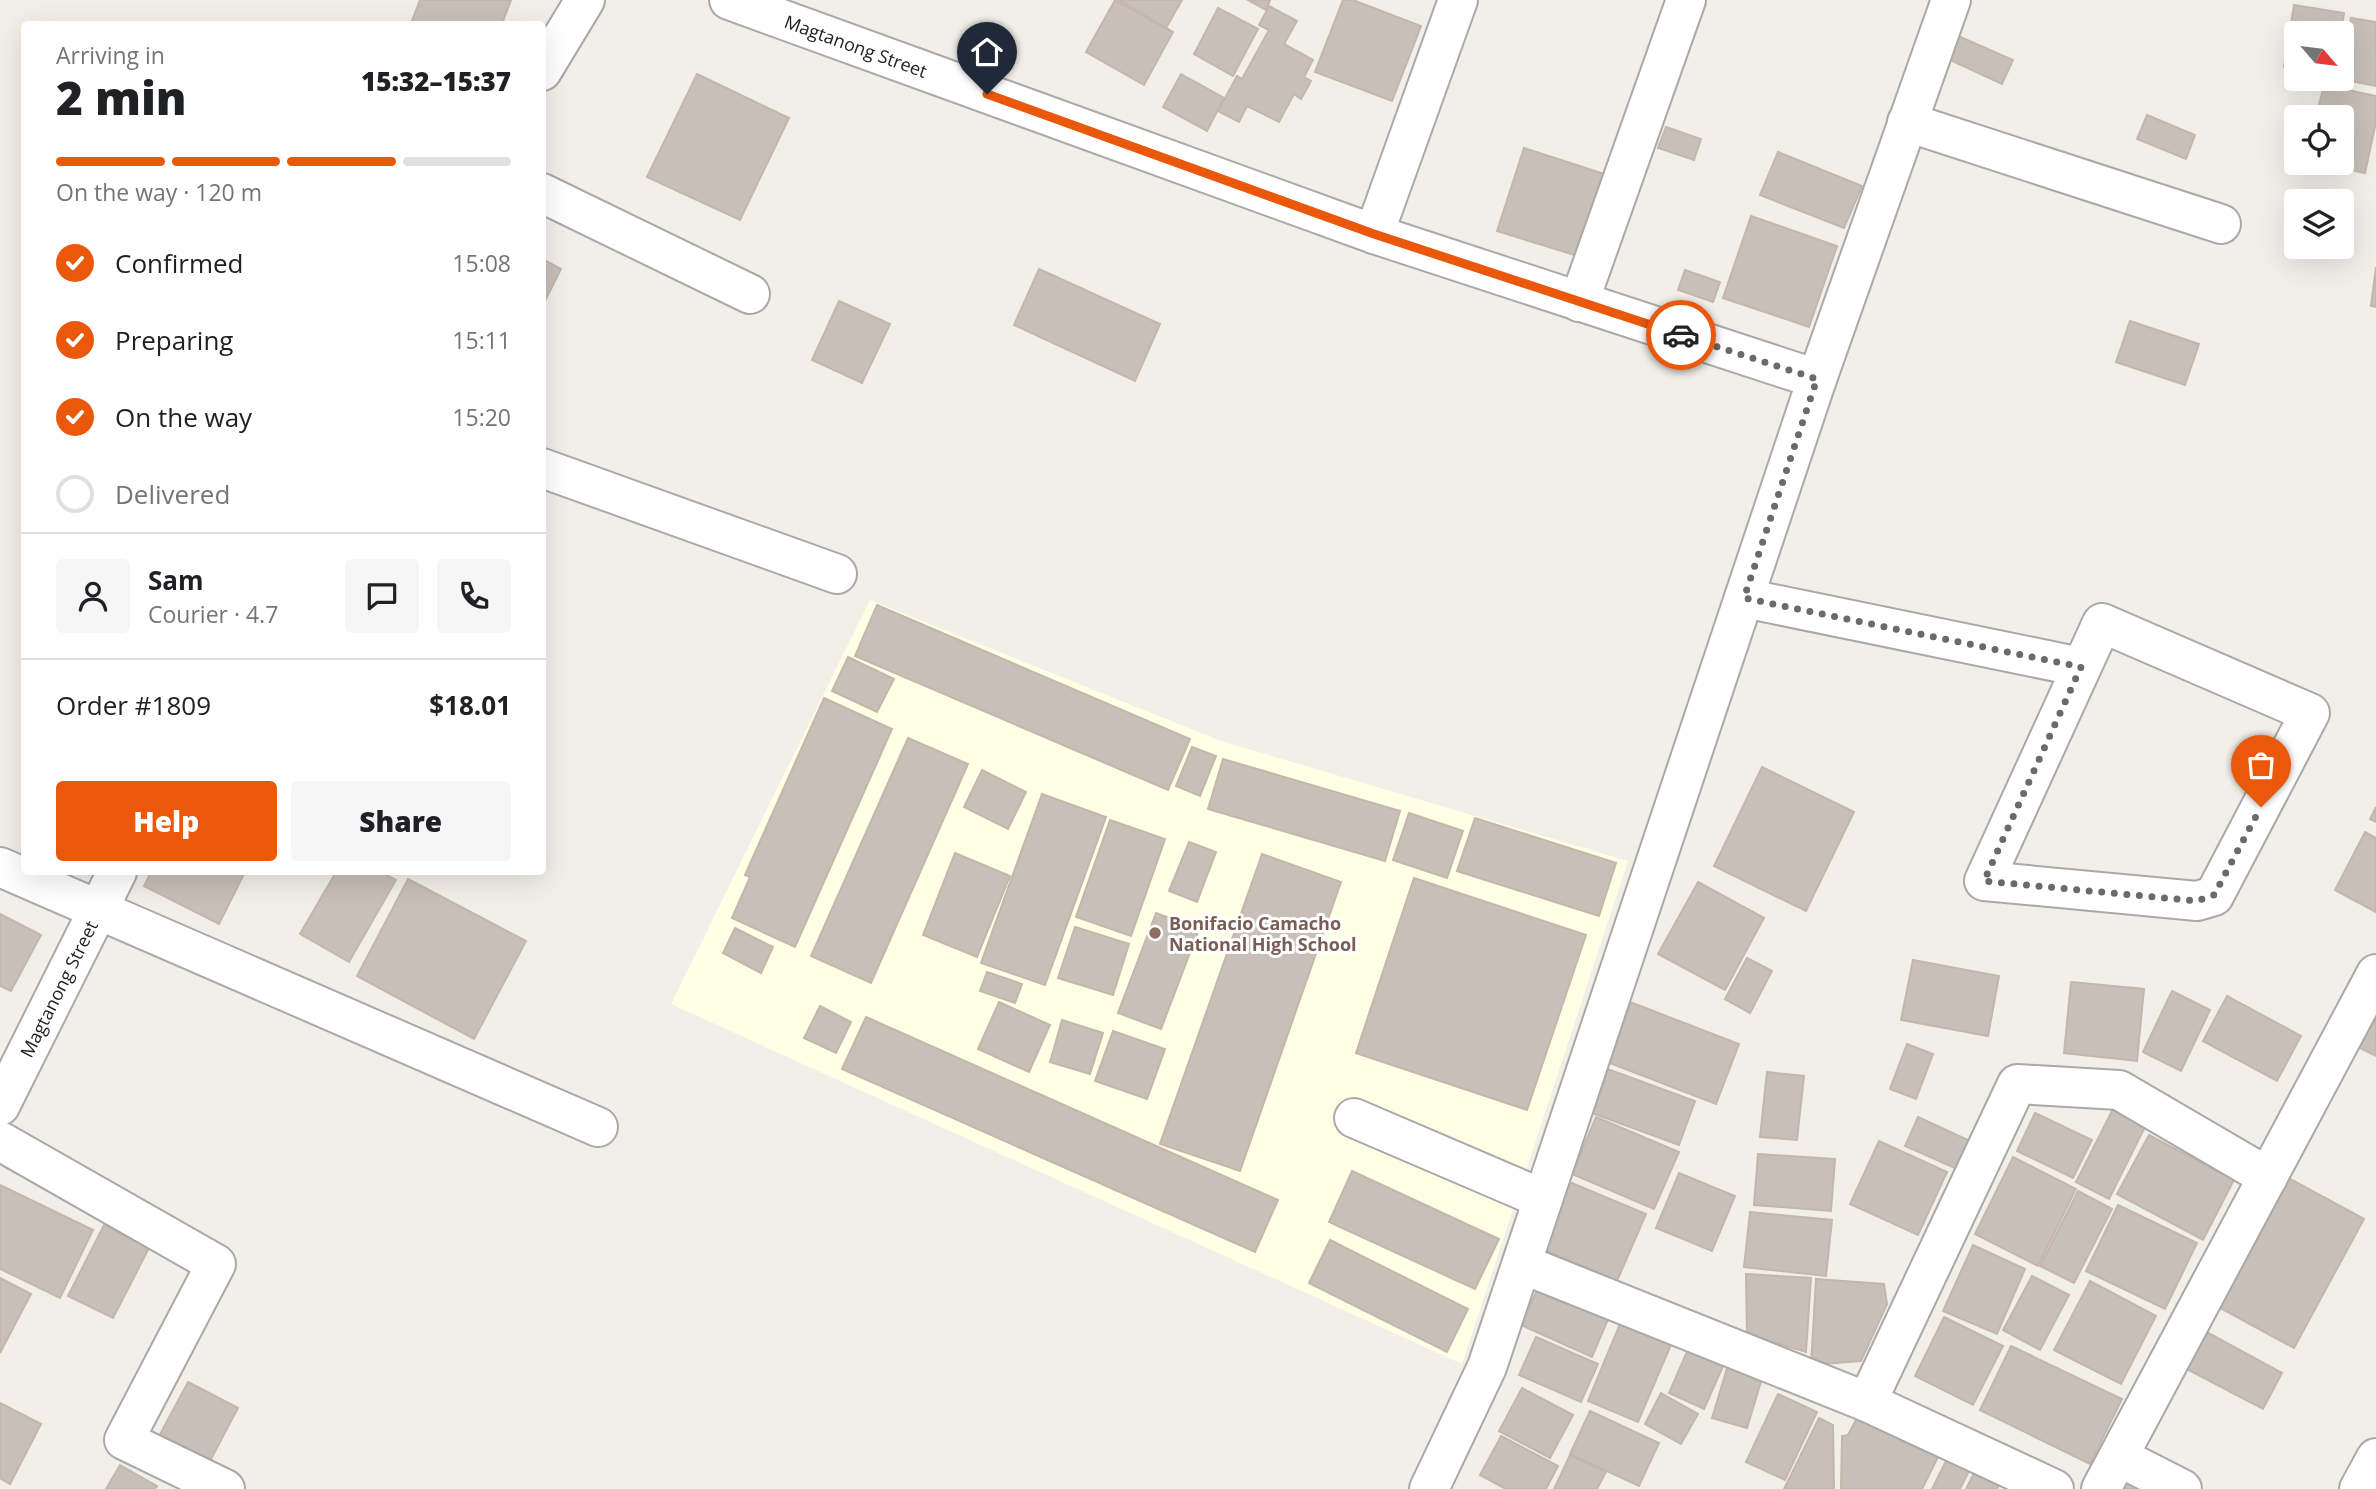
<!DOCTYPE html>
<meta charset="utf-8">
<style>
body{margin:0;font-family:"Open Sans",sans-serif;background:#f6f6f6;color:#202124;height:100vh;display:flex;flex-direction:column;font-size:26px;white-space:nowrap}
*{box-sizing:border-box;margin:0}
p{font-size:23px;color:#757577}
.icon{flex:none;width:38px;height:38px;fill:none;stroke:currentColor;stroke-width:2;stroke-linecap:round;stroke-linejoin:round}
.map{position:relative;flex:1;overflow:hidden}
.side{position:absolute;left:21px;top:21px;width:525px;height:854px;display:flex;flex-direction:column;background:#fff;border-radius:7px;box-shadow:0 7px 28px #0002}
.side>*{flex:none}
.needle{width:46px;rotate:118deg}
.controls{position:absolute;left:2284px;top:21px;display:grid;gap:14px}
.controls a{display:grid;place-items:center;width:70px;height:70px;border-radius:7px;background:#fff;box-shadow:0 7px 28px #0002;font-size:35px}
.pin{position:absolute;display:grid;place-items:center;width:60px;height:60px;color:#fff;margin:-72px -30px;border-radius:50% 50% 50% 0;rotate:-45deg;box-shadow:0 0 7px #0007}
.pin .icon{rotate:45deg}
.courier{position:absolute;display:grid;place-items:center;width:70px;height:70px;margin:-35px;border:5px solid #ea580c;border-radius:50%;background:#fff;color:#222;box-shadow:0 2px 9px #0007}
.headline em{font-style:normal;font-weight:800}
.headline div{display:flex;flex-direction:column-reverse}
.headline{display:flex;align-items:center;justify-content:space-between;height:119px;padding:0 35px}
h1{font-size:46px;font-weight:800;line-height:52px}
.bar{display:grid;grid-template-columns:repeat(4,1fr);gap:10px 7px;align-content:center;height:84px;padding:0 35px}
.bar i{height:9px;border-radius:5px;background:#e0e0e0}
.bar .current{background:#ea580c}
.bar p{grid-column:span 4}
.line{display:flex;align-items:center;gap:18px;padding:0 35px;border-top:2px solid #e0e0e0}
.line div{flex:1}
.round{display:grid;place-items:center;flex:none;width:74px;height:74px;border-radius:7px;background:#f6f6f6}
ol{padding:0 35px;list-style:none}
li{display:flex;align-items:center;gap:21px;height:77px}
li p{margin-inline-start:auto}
li .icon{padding:7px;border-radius:50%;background:#ea580c;color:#fff;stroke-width:4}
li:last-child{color:#757577}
li i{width:38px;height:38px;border:4px solid #e0e0e0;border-radius:50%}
.primary-button{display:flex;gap:14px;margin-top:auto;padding:14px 35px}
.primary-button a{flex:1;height:80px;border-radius:7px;background:#ea580c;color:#fff;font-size:28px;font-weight:800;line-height:80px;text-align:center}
.primary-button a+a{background:#f6f6f6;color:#202124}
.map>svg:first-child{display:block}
</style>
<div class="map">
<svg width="2376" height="1489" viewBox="0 0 2376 1489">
<rect width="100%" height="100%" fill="#f2efe9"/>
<!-- education -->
<path fill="#ffffe5" d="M 870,600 L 1221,741 L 1628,861 L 1462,1364 L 671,1004 Z"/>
<!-- building -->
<g fill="#c7bfb8" stroke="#c4b6ab" stroke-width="2">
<path d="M 420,0 L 511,0 L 502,24 L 421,24 L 412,21 Z"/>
<path d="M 1115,0 L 1173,32 L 1144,85 L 1086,52 Z"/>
<path d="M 1119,0 L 1182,0 L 1166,28 Z"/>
<path d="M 1248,0 L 1270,0 L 1266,10 Z"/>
<path d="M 1343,0 L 1353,0 L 1421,26 L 1392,101 L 1315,72 Z"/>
<path d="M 2294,5 L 2344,13 L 2341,33 L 2296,33 L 2296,69 L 2284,67 Z"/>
<path d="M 1269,6 L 1297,21 L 1284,44 L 1313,60 L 1304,77 L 1311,81 L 1301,99 L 1294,94 L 1279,122 L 1247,106 L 1239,122 L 1218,111 L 1237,76 L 1242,79 L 1269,30 L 1259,25 Z"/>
<path d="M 1218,8 L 1258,29 L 1233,76 L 1194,54 Z"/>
<path d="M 2351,18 L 2376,22 L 2376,86 L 2340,79 Z"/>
<path d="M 1958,36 L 2013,60 L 2002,84 L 1948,59 Z"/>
<path d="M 697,74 L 789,118 L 740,220 L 647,177 Z"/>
<path d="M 1181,74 L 1224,98 L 1207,131 L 1163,107 Z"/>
<path d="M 2324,85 L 2376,96 L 2376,122 L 2365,173 L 2317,163 L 2342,163 L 2342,117 L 2316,117 Z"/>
<path d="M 2147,115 L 2195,135 L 2186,159 L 2137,139 Z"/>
<path d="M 1666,127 L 1701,139 L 1694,160 L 1658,148 Z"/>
<path d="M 1524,148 L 1607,175 L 1581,257 L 1497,231 Z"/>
<path d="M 1778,152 L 1862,186 L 1844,228 L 1760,195 Z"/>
<path d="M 1751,216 L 1837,246 L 1809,327 L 1723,298 Z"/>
<path d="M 542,259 L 561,269 L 542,307 Z"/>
<path d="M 2376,267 L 2376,307 L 2371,306 Z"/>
<path d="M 1039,269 L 1160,324 L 1135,381 L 1014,325 Z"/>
<path d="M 1685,270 L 1720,282 L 1713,302 L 1678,290 Z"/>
<path d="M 839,301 L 890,324 L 862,383 L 812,360 Z"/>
<path d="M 2130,321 L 2199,344 L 2185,385 L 2116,362 Z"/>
<path d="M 877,605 L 1190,739 L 1168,790 L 855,656 Z"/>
<path d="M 848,657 L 894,679 L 877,712 L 832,691 Z"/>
<path d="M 824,698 L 892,729 L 795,947 L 732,918 L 750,877 L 745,875 Z"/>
<path d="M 908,738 L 968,764 L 871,983 L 811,956 Z"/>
<path d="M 1192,747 L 1216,756 L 1200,796 L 1176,786 Z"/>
<path d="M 1223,759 L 1400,811 L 1385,861 L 1208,809 Z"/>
<path d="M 1762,767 L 1854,812 L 1806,911 L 1714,866 Z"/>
<path d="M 982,770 L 1026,792 L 1008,829 L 964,807 Z"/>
<path d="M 1042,794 L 1106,817 L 1045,985 L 981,963 Z"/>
<path d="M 2376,807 L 2376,822 L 2370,819 Z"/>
<path d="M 1409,813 L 1463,831 L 1447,878 L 1393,860 Z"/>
<path d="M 1475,818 L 1616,863 L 1599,916 L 1457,871 Z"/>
<path d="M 1110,820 L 1165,839 L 1131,936 L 1076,917 Z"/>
<path d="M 2365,832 L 2376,838 L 2376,912 L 2335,890 Z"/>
<path d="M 1189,842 L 1216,852 L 1197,902 L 1169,891 Z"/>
<path d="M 955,853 L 1010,876 L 977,957 L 923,935 Z"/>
<path d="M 1262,854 L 1341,882 L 1240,1171 L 1160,1144 Z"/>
<path d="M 151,872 L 245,872 L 219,924 L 144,886 Z"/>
<path d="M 336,872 L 381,872 L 396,880 L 349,962 L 300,934 Z"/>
<path d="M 1414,878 L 1586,935 L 1527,1110 L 1356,1053 Z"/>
<path d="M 408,879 L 526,941 L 474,1039 L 357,976 Z"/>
<path d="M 1698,882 L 1764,918 L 1725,990 L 1658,954 Z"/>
<path d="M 1156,913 L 1199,929 L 1161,1029 L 1118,1013 Z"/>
<path d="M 0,914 L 41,935 L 11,991 L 0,986 Z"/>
<path d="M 1075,927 L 1129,944 L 1113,995 L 1058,978 Z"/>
<path d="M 735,928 L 773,947 L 761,973 L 723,953 Z"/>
<path d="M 1747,958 L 1772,971 L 1750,1013 L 1725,999 Z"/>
<path d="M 1913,960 L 1999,976 L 1988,1036 L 1901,1020 Z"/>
<path d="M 987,972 L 1022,984 L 1015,1003 L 980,991 Z"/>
<path d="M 2071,982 L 2144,989 L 2137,1061 L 2064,1053 Z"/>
<path d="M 2172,991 L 2210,1010 L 2181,1071 L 2143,1052 Z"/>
<path d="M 2227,996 L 2301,1036 L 2277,1081 L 2203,1041 Z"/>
<path d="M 2376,999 L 2376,1056 L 2352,1044 Z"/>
<path d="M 999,1002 L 1050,1025 L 1029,1072 L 978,1049 Z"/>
<path d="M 1630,1002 L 1739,1044 L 1716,1104 L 1607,1062 Z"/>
<path d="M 820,1006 L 851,1022 L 836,1053 L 804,1038 Z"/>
<path d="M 866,1017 L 1278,1200 L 1255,1252 L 842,1069 Z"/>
<path d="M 1062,1020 L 1103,1033 L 1090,1074 L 1050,1062 Z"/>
<path d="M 1113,1031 L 1165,1049 L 1147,1099 L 1095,1081 Z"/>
<path d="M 1907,1044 L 1933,1054 L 1916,1099 L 1890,1089 Z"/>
<path d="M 1602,1067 L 1695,1101 L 1679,1145 L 1586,1111 Z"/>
<path d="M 1767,1072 L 1804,1076 L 1797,1140 L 1760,1137 Z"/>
<path d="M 2113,1109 L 2146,1125 L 2109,1199 L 2076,1182 Z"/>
<path d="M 2035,1113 L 2092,1140 L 2073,1178 L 2017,1151 Z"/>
<path d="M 1596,1117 L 1679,1152 L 1654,1209 L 1572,1174 Z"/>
<path d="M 1918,1117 L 1970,1141 L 1957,1169 L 1905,1146 Z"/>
<path d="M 2149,1135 L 2234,1180 L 2203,1240 L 2117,1194 Z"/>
<path d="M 1879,1141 L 1947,1172 L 1918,1235 L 1850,1204 Z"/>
<path d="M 1758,1154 L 1835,1159 L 1831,1211 L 1754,1205 Z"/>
<path d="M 2013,1157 L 2076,1189 L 2038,1266 L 1975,1234 Z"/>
<path d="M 1352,1171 L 1499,1239 L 1475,1289 L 1329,1222 Z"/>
<path d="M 1679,1173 L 1735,1196 L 1712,1251 L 1656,1228 Z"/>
<path d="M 2283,1175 L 2364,1219 L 2294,1348 L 2213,1304 Z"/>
<path d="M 1567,1181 L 1646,1214 L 1617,1281 L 1538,1247 Z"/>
<path d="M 0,1185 L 93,1230 L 60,1298 L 0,1269 Z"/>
<path d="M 2078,1191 L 2112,1209 L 2074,1283 L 2040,1266 Z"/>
<path d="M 2118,1205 L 2197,1243 L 2165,1309 L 2086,1271 Z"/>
<path d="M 1750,1212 L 1832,1220 L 1826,1276 L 1744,1267 Z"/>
<path d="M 104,1225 L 149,1248 L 113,1318 L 68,1296 Z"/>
<path d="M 1330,1240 L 1468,1309 L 1447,1352 L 1309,1283 Z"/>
<path d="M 1973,1245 L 2025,1269 L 1997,1334 L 1943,1311 Z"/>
<path d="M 1746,1274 L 1811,1278 L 1806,1352 L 1747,1334 Z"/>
<path d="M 2032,1276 L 2069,1295 L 2040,1350 L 2003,1330 Z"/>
<path d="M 0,1278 L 31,1294 L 0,1353 Z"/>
<path d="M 1816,1279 L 1884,1284 L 1887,1304 L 1861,1361 L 1811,1365 Z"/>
<path d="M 2090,1281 L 2156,1316 L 2121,1384 L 2054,1350 Z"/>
<path d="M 1539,1286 L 1609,1317 L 1592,1357 L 1521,1325 Z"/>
<path d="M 1944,1317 L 2003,1346 L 1973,1405 L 1915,1376 Z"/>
<path d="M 1622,1319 L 1673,1340 L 1638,1422 L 1588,1401 Z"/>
<path d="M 2201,1329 L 2282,1373 L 2263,1409 L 2181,1366 Z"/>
<path d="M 1536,1337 L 1598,1364 L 1581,1402 L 1519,1375 Z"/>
<path d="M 2011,1346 L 2122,1399 L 2090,1464 L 1980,1410 Z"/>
<path d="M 1689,1347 L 1724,1364 L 1704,1409 L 1669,1393 Z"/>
<path d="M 1728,1365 L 1763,1375 L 1747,1428 L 1712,1418 Z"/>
<path d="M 188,1382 L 238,1408 L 208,1465 L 158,1438 Z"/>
<path d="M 1522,1388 L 1573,1415 L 1550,1458 L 1499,1431 Z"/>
<path d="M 1661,1393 L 1698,1414 L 1681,1444 L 1645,1424 Z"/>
<path d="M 1778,1394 L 1817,1412 L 1785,1480 L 1746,1462 Z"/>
<path d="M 0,1403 L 41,1424 L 10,1484 L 0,1478 Z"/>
<path d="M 1590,1411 L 1659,1443 L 1639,1486 L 1570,1454 Z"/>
<path d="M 1859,1414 L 1904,1433 L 1901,1441 L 1938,1457 L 1922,1489 L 1841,1489 L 1842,1436 L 1848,1435 Z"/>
<path d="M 1819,1418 L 1833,1425 L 1834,1489 L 1784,1489 Z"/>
<path d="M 1501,1436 L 1558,1466 L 1546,1489 L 1506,1489 L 1480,1475 Z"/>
<path d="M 1570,1455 L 1606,1472 L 1597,1489 L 1554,1489 Z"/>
<path d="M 1948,1457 L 1970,1469 L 1960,1489 L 1932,1489 Z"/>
<path d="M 120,1465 L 157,1486 L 155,1489 L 106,1489 Z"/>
<path d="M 1976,1469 L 2001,1481 L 1997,1489 L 1966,1489 Z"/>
<path d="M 2121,1478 L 2142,1489 L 2115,1489 Z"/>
</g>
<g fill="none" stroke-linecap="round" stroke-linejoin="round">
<!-- minor casing -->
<g stroke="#a9a9a9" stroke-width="42">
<g id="minor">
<path id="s1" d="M 729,0 L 1374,234 L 1817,379"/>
<path d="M 542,71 L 585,0"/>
<path d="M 1907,122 L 2221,224"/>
<path d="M 542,193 L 750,294"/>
<path d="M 1374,234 L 1458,0"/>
<path d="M 1579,302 L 1686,0"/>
<path d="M 542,468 L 837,574"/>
<path d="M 1744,598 L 2081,667"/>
<path d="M 2102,623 L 2310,713 L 2214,896 L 2197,901 L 1984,881 Z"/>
<path d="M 0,867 L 598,1127"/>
<path id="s2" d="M 0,1106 L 117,872"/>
<path d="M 1354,1118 L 1543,1199"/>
<path d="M 0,1141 L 216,1264 L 124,1440 L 225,1489"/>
<path d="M 1522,1264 L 1867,1402 L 2054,1489"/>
<path d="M 1867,1402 L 2017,1084 L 2119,1090 L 2268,1177"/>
<path d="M 2119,1457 L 2182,1489"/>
<path d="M 1429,1489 L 1487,1367 L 1817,379 L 1951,0"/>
<path d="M 2101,1489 L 2376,974"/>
<path d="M 2359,1489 L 2376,1458"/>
</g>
</g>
<!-- minor -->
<use href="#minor" stroke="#fff" stroke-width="38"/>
</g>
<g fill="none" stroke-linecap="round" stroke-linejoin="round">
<!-- done -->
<path stroke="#6b6a68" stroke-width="7" stroke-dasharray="0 12.6" d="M 1681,335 L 1817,379 L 1744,598 L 2081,667 L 1984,881 L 2197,901 L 2214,895 L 2261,807"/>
<!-- route -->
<path stroke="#ea580c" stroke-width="9" d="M 987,94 L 1374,234 L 1681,335"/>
</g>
<!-- markers -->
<circle fill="#8d6e63" stroke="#fff" stroke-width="2.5" cx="1155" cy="933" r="7"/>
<g text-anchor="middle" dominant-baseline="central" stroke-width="6" stroke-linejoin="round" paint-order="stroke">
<!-- street labels -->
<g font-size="18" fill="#222" stroke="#fff">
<text stroke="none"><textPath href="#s1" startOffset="135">Magtanong Street</textPath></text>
<text stroke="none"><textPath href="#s2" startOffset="131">Magtanong Street</textPath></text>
</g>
<!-- education labels -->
<g font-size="18" font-weight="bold" fill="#785e54" stroke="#fff" text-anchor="start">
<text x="1169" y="923">Bonifacio Camacho<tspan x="1169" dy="21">National High School</tspan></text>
</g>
</g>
</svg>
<div class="controls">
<a><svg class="needle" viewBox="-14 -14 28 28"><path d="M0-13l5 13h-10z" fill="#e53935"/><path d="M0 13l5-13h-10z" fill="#757577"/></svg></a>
<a><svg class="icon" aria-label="locate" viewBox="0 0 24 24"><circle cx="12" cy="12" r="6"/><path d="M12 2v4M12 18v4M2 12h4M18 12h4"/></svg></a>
<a><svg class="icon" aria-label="layers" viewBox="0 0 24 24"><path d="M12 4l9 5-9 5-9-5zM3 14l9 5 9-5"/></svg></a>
</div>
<div class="pin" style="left:2261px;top:807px;background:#ea580c"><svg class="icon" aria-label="bag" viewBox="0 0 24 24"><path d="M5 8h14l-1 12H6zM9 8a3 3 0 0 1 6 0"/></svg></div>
<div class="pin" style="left:987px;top:94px;background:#1f2937"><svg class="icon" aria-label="home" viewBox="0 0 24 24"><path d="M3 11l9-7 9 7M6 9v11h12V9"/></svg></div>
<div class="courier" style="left:1681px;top:335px"><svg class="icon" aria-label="car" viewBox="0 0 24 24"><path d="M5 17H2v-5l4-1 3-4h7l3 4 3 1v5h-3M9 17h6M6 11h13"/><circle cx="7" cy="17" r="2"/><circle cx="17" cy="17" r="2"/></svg></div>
<section class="side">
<div class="headline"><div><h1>2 min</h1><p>Arriving in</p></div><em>15:32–15:37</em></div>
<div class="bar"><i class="current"></i><i class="current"></i><i class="current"></i><i></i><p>On the way · 120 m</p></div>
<ol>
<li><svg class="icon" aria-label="check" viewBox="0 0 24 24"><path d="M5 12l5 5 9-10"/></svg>Confirmed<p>15:08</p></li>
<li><svg class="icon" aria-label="check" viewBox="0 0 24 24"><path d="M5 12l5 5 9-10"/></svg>Preparing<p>15:11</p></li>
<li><svg class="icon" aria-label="check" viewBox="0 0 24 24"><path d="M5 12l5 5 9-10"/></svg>On the way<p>15:20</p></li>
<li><i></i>Delivered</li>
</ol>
<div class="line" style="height:126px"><a class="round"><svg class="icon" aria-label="person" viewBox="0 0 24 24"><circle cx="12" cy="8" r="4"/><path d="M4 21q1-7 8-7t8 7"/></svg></a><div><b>Sam</b><p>Courier · 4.7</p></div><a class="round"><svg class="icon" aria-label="chat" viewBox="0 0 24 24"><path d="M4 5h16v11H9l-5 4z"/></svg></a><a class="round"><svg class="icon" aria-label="phone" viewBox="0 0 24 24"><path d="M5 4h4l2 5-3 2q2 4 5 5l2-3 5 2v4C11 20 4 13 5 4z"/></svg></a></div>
<div class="line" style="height:91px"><div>Order #1809</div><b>$18.01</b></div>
<div class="primary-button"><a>Help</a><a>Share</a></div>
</section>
</div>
